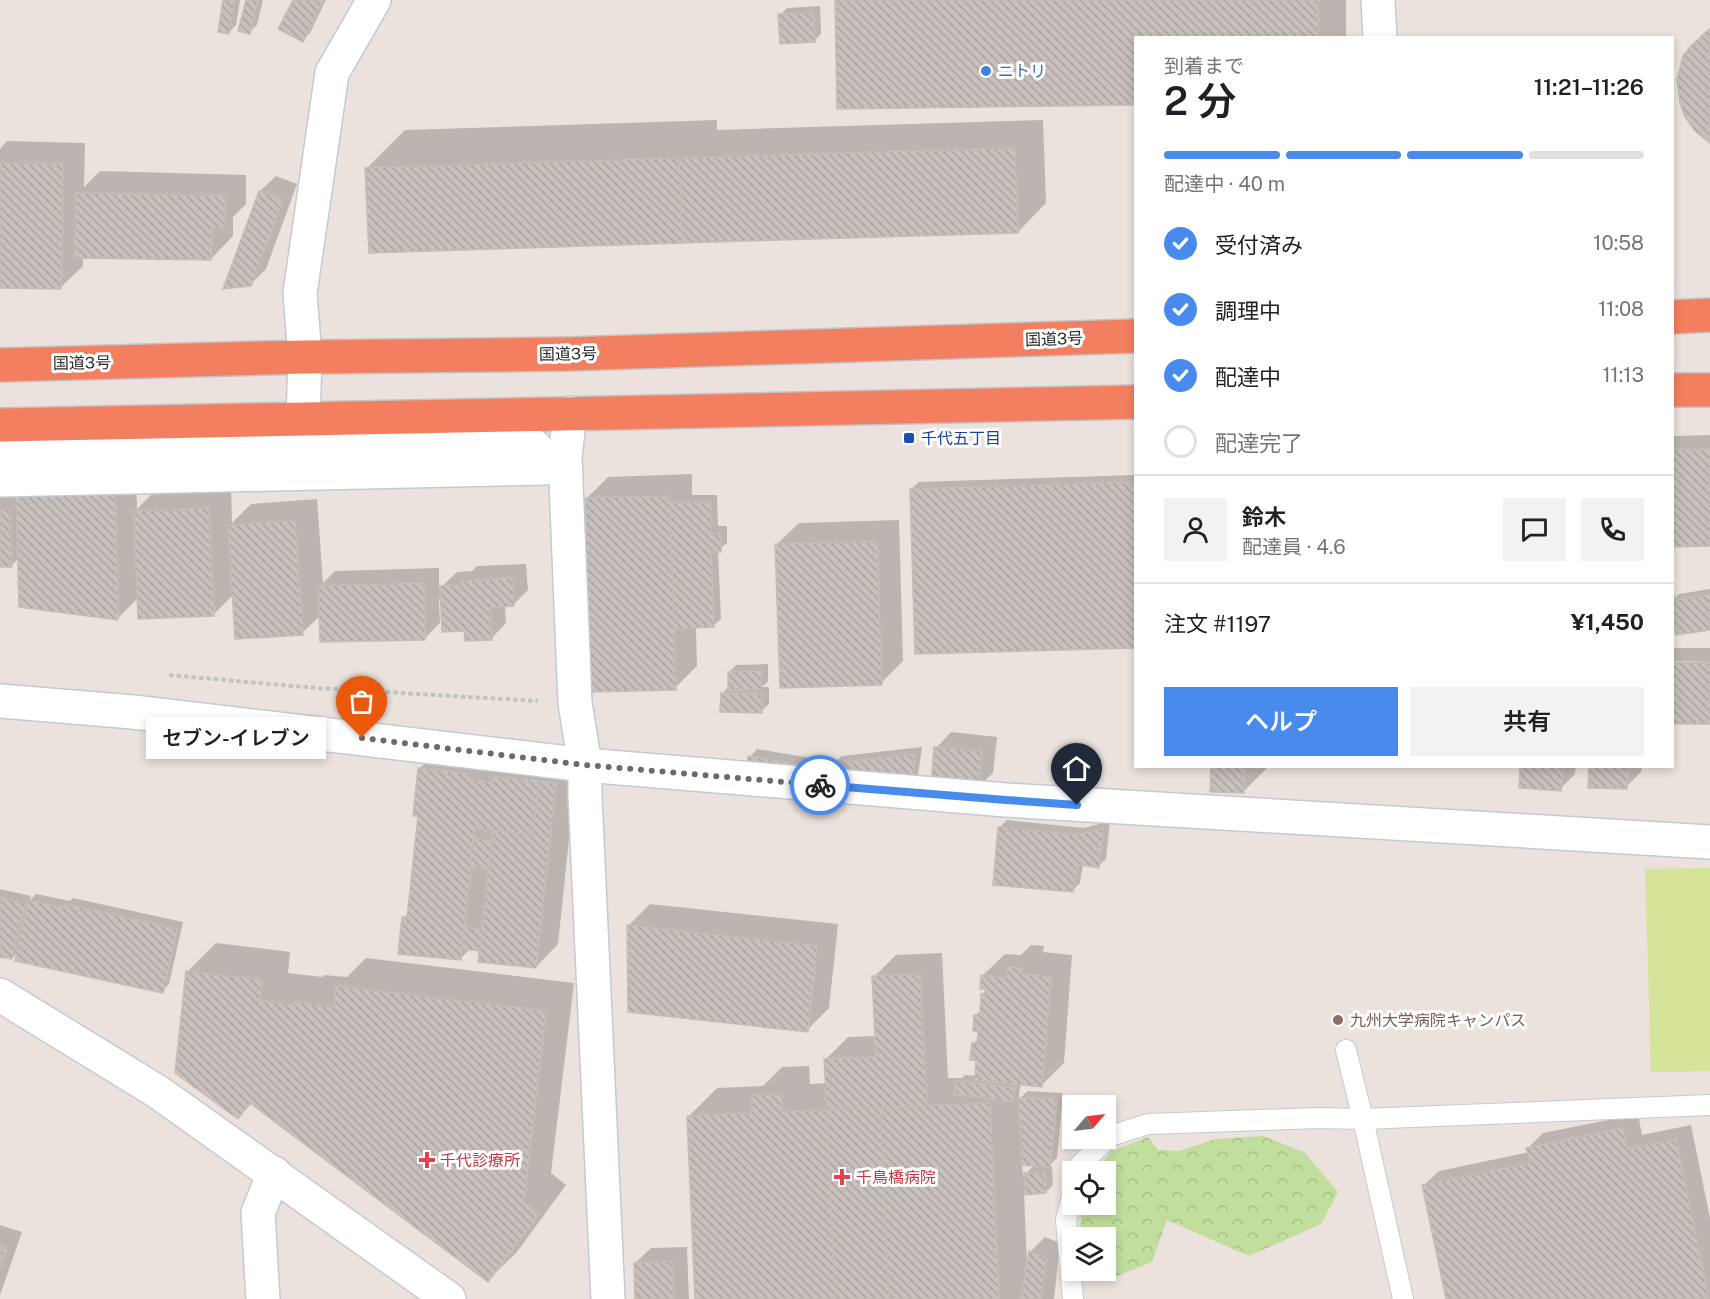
<!DOCTYPE html>
<html lang="ja">
<meta charset="utf-8">
<style>
body{margin:0;font-family:"Public Sans","Noto Sans JP",sans-serif;background:#f2f2f2;color:#202124;height:100vh;display:flex;flex-direction:column;font-size:22px;white-space:nowrap}
*{box-sizing:border-box;margin:0}
p{font-size:20px;color:#757577}
.icon{flex:none;width:33px;height:33px;fill:none;stroke:currentColor;stroke-width:2;stroke-linecap:round;stroke-linejoin:round}
.map{position:relative;flex:1;overflow:hidden}
.details{position:absolute;left:1134px;top:36px;width:540px;height:732px;display:flex;flex-direction:column;background:#fff;border-radius:0px;box-shadow:0 3px 9px #0003}
.details>*{flex:none}
.needle{width:39px;rotate:62deg}
.tools{position:absolute;left:1062px;top:1095px;display:grid;gap:12px}
.tools a{display:grid;place-items:center;width:54px;height:54px;border-radius:0px;background:#fff;box-shadow:0 3px 9px #0003;font-size:30px}
.pin{position:absolute;display:grid;place-items:center;width:51px;height:51px;color:#fff;margin:-62px -26px;border-radius:50% 50% 50% 0;rotate:-45deg;box-shadow:0 0 6px #0007}
.pin .icon{rotate:45deg}
.courier{position:absolute;display:grid;place-items:center;width:60px;height:60px;margin:-30px;border:4px solid #488bed;border-radius:50%;background:#fff;color:#222;box-shadow:0 2px 8px #0007}
.bubble{position:absolute;height:42px;border-radius:0px;background:#fff;box-shadow:0 3px 9px #0003;font-size:20px;font-weight:600;line-height:42px;text-align:center}
.headline em{font-style:normal;font-weight:600}
.headline div{display:flex;flex-direction:column-reverse}
.headline{display:flex;align-items:center;justify-content:space-between;height:102px;padding:0 30px}
h1{font-size:39px;font-weight:600;line-height:45px}
.bar{display:grid;grid-template-columns:repeat(4,1fr);gap:9px 6px;align-content:center;height:72px;padding:0 30px}
.bar i{height:8px;border-radius:4px;background:#e0e0e0}
.bar .selected{background:#488bed}
.bar p{grid-column:span 4}
.line{display:flex;align-items:center;gap:15px;padding:0 30px;border-top:2px solid #e0e0e0}
.line div{flex:1}
.round{display:grid;place-items:center;flex:none;width:63px;height:63px;border-radius:0px;background:#f2f2f2}
ol{padding:0 30px;list-style:none}
li{display:flex;align-items:center;gap:18px;height:66px}
li p{margin-inline-start:auto}
li .icon{padding:6px;border-radius:50%;background:#488bed;color:#fff;stroke-width:4}
li:last-child{color:#757577}
li i{width:33px;height:33px;border:3px solid #e0e0e0;border-radius:50%}
.button{display:flex;gap:12px;margin-top:auto;padding:12px 30px}
.button a{flex:1;height:69px;border-radius:0px;background:#488bed;color:#fff;font-size:24px;font-weight:600;line-height:69px;text-align:center}
.button a+a{background:#f2f2f2;color:#202124}
.map>svg:first-child{display:block}
</style>
<div class="map">
<svg width="1710" height="1299" viewBox="0 0 1710 1299">
<defs>
<pattern id="forest-crowns" width="20" height="18" patternUnits="userSpaceOnUse" patternTransform="scale(1.5)"><rect width="20" height="18" fill="#c1de9d"/><path d="M2 6a3 3 0 1 1 6 0M12 15a3 3 0 1 1 6 0" fill="none" stroke="#a6bf87"/></pattern>
<pattern id="building-back-hatch" width="6" height="6" patternUnits="userSpaceOnUse" patternTransform="scale(1.5)"><rect width="6" height="6" fill="#c6bfbc"/><path d="M-1 5l2 2M0 0l6 6M5-1l2 2" fill="none" stroke="#aaa4a2"/></pattern>
</defs>
<rect width="100%" height="100%" fill="#ebe2dd"/>
<!-- forest -->
<path fill="url(#forest-crowns)" d="M 1263,1136 L 1304,1152 L 1338,1192 L 1321,1224 L 1249,1256 L 1167,1220 L 1152,1262 L 1113,1278 L 1106,1265 L 1106,1238 L 1087,1237 L 1080,1230 L 1082,1205 L 1106,1204 L 1106,1172 L 1095,1171 L 1112,1151 L 1148,1137 L 1158,1150 L 1179,1151 L 1216,1139 Z"/>
<!-- pitch -->
<path fill="#d5e499" d="M 1710,868 L 1710,1071 L 1651,1072 L 1645,869 Z"/>
<!-- shadow -->
<g fill="#0003" fill-rule="evenodd">
<path d="M 224,0 L 240,0 L 236,25 L 229,32 Z"/>
<path d="M 247,0 L 263,0 L 257,25 L 249,32 Z"/>
<path d="M 294,0 L 326,0 L 310,33 L 302,40 Z"/>
<path d="M 837,0 L 1346,0 L 1346,38 L 1136,38 Z"/>
<path d="M 820,6 L 821,34 L 814,41 L 780,15 L 787,8 Z"/>
<path d="M 717,120 L 717,130 L 1043,120 L 1046,203 L 1018,232 L 367,168 L 405,130 Z"/>
<path d="M 7,141 L 85,143 L 84,187 L 100,171 L 246,175 L 246,204 L 233,217 L 233,236 L 211,259 L 83,256 L 83,266 L 60,288 L 0,287 L 0,149 Z"/>
<path d="M 276,176 L 297,184 L 266,269 L 250,285 L 225,288 L 260,191 Z"/>
<path d="M 1710,435 L 1710,544 L 1672,546 L 1672,436 Z"/>
<path d="M 136,467 L 137,509 L 157,489 L 231,486 L 232,523 L 251,504 L 317,499 L 323,583 L 335,571 L 439,568 L 439,589 L 457,572 L 472,571 L 477,566 L 526,564 L 528,590 L 513,605 L 505,605 L 506,623 L 491,639 L 466,629 L 442,599 L 439,599 L 440,623 L 425,638 L 321,615 L 302,633 L 234,594 L 213,615 L 139,597 L 118,618 L 19,558 L 12,565 L 0,566 L 0,496 Z"/>
<path d="M 692,474 L 692,495 L 717,495 L 718,526 L 727,526 L 727,543 L 718,550 L 721,619 L 713,626 L 696,627 L 697,666 L 675,688 L 586,499 L 608,477 Z"/>
<path d="M 1136,475 L 1136,646 L 911,489 L 919,482 Z"/>
<path d="M 899,520 L 903,661 L 881,683 L 776,545 L 799,523 Z"/>
<path d="M 1710,589 L 1710,628 L 1676,632 L 1672,635 L 1672,595 L 1675,595 L 1675,598 L 1679,594 Z"/>
<path d="M 1672,648 L 1710,648 L 1710,662 L 1672,661 Z"/>
<path d="M 768,664 L 768,681 L 762,687 L 769,687 L 769,704 L 761,711 L 722,694 L 729,686 L 729,672 L 736,665 Z"/>
<path d="M 951,732 L 997,737 L 993,773 L 977,788 L 936,748 Z"/>
<path d="M 441,747 L 577,762 L 558,944 L 536,967 L 481,950 L 470,949 L 460,959 L 403,918 L 409,912 L 419,815 L 419,769 Z"/>
<path d="M 922,747 L 918,775 L 911,782 L 835,763 L 842,756 Z"/>
<path d="M 757,749 L 823,760 L 821,769 L 750,757 Z"/>
<path d="M 1212,766 L 1266,766 L 1266,769 L 1244,791 Z"/>
<path d="M 1522,766 L 1576,766 L 1575,774 L 1560,789 Z"/>
<path d="M 1590,766 L 1642,766 L 1641,772 L 1626,787 Z"/>
<path d="M 1007,820 L 1084,828 L 1110,821 L 1106,859 L 1098,866 L 1083,864 L 1080,883 L 1072,891 L 1000,827 Z"/>
<path d="M 0,889 L 31,896 L 30,900 L 36,894 L 70,901 L 73,898 L 183,922 L 169,984 L 162,991 L 19,951 L 12,958 L 0,955 Z"/>
<path d="M 650,904 L 838,924 L 829,1008 L 807,1030 L 628,926 Z"/>
<path d="M 216,943 L 290,952 L 288,973 L 322,977 L 324,975 L 347,977 L 366,958 L 574,983 L 551,1173 L 566,1185 L 517,1252 L 488,1280 L 252,1103 L 238,1117 L 176,1072 L 188,971 Z"/>
<path d="M 1031,945 L 1044,946 L 1043,952 L 1072,955 L 1064,1063 L 1042,1085 L 1021,1083 L 1019,1094 L 1019,1099 L 1028,1091 L 1063,1093 L 1057,1158 L 1049,1166 L 1052,1166 L 1053,1185 L 1046,1192 L 1024,1193 L 1027,1265 L 1028,1265 L 1031,1251 L 1045,1237 L 1060,1243 L 1054,1299 L 697,1299 L 688,1117 L 717,1088 L 763,1086 L 782,1067 L 809,1066 L 810,1084 L 827,1083 L 826,1059 L 848,1037 L 877,1036 L 874,977 L 896,955 L 942,953 L 948,1078 L 962,1078 L 965,1075 L 977,1076 L 978,1059 L 973,1044 L 979,1038 L 979,1030 L 975,1016 L 981,1010 L 983,994 L 989,988 L 982,976 L 1005,954 L 1021,955 ZM 1022,1163 L 1035,1164 L 1023,1177 Z"/>
<path d="M 1638,1114 L 1642,1135 L 1691,1125 L 1710,1218 L 1710,1299 L 1447,1299 L 1423,1186 L 1439,1171 L 1529,1152 L 1528,1148 L 1543,1133 Z"/>
<path d="M 0,1225 L 22,1232 L 0,1295 Z"/>
<path d="M 687,1247 L 689,1299 L 637,1299 L 635,1263 L 651,1248 Z"/>
</g>
<!-- building -->
<g fill="url(#building-back-hatch)" stroke="#c6bdb6" stroke-width="1.5">
<path d="M 223,0 L 235,0 L 229,34 L 218,32 Z"/>
<path d="M 246,0 L 258,0 L 250,34 L 238,31 Z"/>
<path d="M 293,0 L 324,0 L 303,42 L 278,29 Z"/>
<path d="M 835,0 L 1318,0 L 1318,38 L 1136,38 L 1136,105 L 837,109 Z"/>
<path d="M 813,13 L 815,42 L 780,44 L 778,14 Z"/>
<path d="M 1709,29 L 1710,29 L 1710,143 L 1695,131 L 1685,117 L 1680,103 L 1677,79 L 1683,56 L 1690,47 Z"/>
<path d="M 1015,148 L 1018,233 L 682,243 L 679,158 Z"/>
<path d="M 679,158 L 682,243 L 369,253 L 365,168 Z"/>
<path d="M 0,163 L 63,164 L 61,289 L 0,288 Z"/>
<path d="M 259,191 L 283,199 L 251,286 L 223,289 Z"/>
<path d="M 76,193 L 225,196 L 224,228 L 212,227 L 211,260 L 75,258 Z"/>
<path d="M 1710,449 L 1710,546 L 1672,547 L 1672,450 Z"/>
<path d="M 1133,482 L 1136,542 L 1136,648 L 915,654 L 910,489 Z"/>
<path d="M 115,488 L 118,620 L 19,607 L 16,489 Z"/>
<path d="M 670,496 L 676,690 L 591,692 L 585,498 Z"/>
<path d="M 670,502 L 710,502 L 711,533 L 721,533 L 721,552 L 711,552 L 714,627 L 674,629 Z"/>
<path d="M 209,508 L 214,616 L 138,619 L 134,511 Z"/>
<path d="M 10,509 L 12,567 L 0,567 L 0,510 Z"/>
<path d="M 295,521 L 303,635 L 235,639 L 228,525 Z"/>
<path d="M 877,541 L 882,685 L 780,688 L 775,544 Z"/>
<path d="M 512,578 L 514,606 L 490,608 L 492,640 L 465,641 L 464,631 L 442,632 L 440,586 L 460,585 L 460,581 Z"/>
<path d="M 424,583 L 425,640 L 320,642 L 318,586 Z"/>
<path d="M 1710,595 L 1710,630 L 1676,635 L 1672,614 L 1672,600 Z"/>
<path d="M 1672,662 L 1710,663 L 1710,724 L 1672,724 Z"/>
<path d="M 761,671 L 762,689 L 728,690 L 728,672 Z"/>
<path d="M 721,693 L 762,694 L 762,713 L 720,712 Z"/>
<path d="M 934,747 L 982,751 L 978,790 L 931,786 Z"/>
<path d="M 915,754 L 912,784 L 832,776 L 833,763 Z"/>
<path d="M 748,756 L 816,767 L 814,778 L 747,768 Z"/>
<path d="M 1211,766 L 1244,766 L 1244,793 L 1210,792 Z"/>
<path d="M 1520,766 L 1563,766 L 1561,791 L 1519,788 Z"/>
<path d="M 1589,766 L 1628,766 L 1627,789 L 1588,788 Z"/>
<path d="M 418,768 L 472,774 L 471,780 L 493,782 L 494,777 L 539,781 L 533,835 L 475,828 L 461,960 L 398,954 L 402,917 L 407,918 L 418,816 L 413,816 Z"/>
<path d="M 539,781 L 556,783 L 536,968 L 478,962 L 493,830 L 533,835 Z"/>
<path d="M 998,827 L 1076,835 L 1103,828 L 1099,868 L 1078,864 L 1073,892 L 993,885 Z"/>
<path d="M 473,839 L 492,841 L 488,869 L 470,867 Z"/>
<path d="M 0,897 L 25,903 L 12,959 L 0,957 Z"/>
<path d="M 28,900 L 64,908 L 65,904 L 177,929 L 163,993 L 15,961 Z"/>
<path d="M 627,925 L 817,946 L 808,1032 L 628,1012 Z"/>
<path d="M 464,927 L 482,929 L 480,951 L 462,949 Z"/>
<path d="M 1007,967 L 1022,968 L 1021,974 L 1051,977 L 1042,1087 L 975,1080 L 976,1060 L 970,1060 L 972,1043 L 977,1044 L 978,1031 L 973,1031 L 974,1015 L 980,1015 L 981,994 L 985,993 L 986,989 L 980,989 L 981,975 L 1006,978 Z"/>
<path d="M 186,971 L 262,980 L 260,1001 L 294,1005 L 294,1002 L 334,1007 L 336,986 L 546,1011 L 524,1202 L 539,1214 L 488,1282 L 250,1103 L 238,1119 L 175,1073 Z"/>
<path d="M 920,974 L 927,1106 L 827,1110 L 824,1059 L 876,1057 L 872,976 Z"/>
<path d="M 956,1081 L 1015,1088 L 1013,1102 L 954,1094 Z"/>
<path d="M 781,1094 L 782,1112 L 827,1110 L 835,1299 L 695,1299 L 687,1116 L 752,1113 L 752,1095 Z"/>
<path d="M 1019,1098 L 1057,1099 L 1050,1167 L 1022,1165 Z"/>
<path d="M 990,1103 L 999,1299 L 889,1299 L 880,1108 Z"/>
<path d="M 880,1108 L 889,1299 L 835,1299 L 827,1110 Z"/>
<path d="M 1623,1128 L 1627,1149 L 1676,1139 L 1709,1299 L 1446,1299 L 1422,1185 L 1530,1163 L 1526,1148 Z"/>
<path d="M 1024,1173 L 1045,1173 L 1046,1193 L 1025,1195 Z"/>
<path d="M 0,1245 L 7,1247 L 0,1269 Z"/>
<path d="M 1029,1251 L 1046,1258 L 1041,1299 L 1021,1299 Z"/>
<path d="M 672,1261 L 674,1299 L 635,1299 L 634,1263 Z"/>
</g>
<g fill="none" stroke-linecap="round" stroke-linejoin="round">
<!-- lane casing -->
<g stroke="#c5cad2" stroke-width="22">
<g id="lane">
<path d="M 1346,1050 L 1363,1119 L 1403,1299"/>
<path d="M 1079,1172 L 1080,1165 L 1110,1136 L 1148,1124 L 1318,1118 L 1363,1119 L 1710,1105"/>
<path d="M 1072,1196 L 1066,1220 L 1073,1299"/>
</g>
</g>
<!-- street casing -->
<g stroke="#c5cad2" stroke-width="36">
<g id="street">
<path d="M 1378,0 L 1380,38"/>
<path d="M 570,413 L 565,457 L 575,703 L 585,765 L 585,796 L 608,1299"/>
<path d="M 303,420 L 305,357 L 300,293 L 332,73 L 374,0"/>
<path d="M 0,451 L 413,444 L 534,446 L 544,457 L 545,468 L 0,480"/>
<path d="M 0,701 L 133,712 L 585,765 L 1006,800 L 1710,842"/>
<path d="M 0,995 L 158,1092 L 449,1299"/>
<path d="M 263,1299 L 258,1213 L 274,1173"/>
</g>
</g>
<!-- highway casing -->
<g stroke="#c3c3c3" stroke-width="36">
<g id="highway">
<path d="M 1672,317 L 1710,315"/>
<path d="M 0,365 L 305,357 L 569,354 L 1136,336"/>
<path d="M 1672,390 L 1710,390"/>
<path d="M 0,425 C 379,419 757,409 1136,402"/>
</g>
</g>
<!-- path -->
<path stroke="#c3c3c3" stroke-width="4" stroke-dasharray="4.5 3" stroke-linecap="butt" d="M 169,675 L 316,688 L 538,701"/>
<!-- lane -->
<use href="#lane" stroke="#fff" stroke-width="20"/>
<!-- street -->
<use href="#street" stroke="#fff" stroke-width="33"/>
<!-- highway -->
<use href="#highway" stroke="#f37f60" stroke-width="33"/>
</g>
<g fill="none" stroke-linecap="round" stroke-linejoin="round">
<!-- done -->
<path stroke="#6e6a69" stroke-width="6" stroke-dasharray="0 10.8" d="M 362,738 L 585,765 L 820,785"/>
<!-- route -->
<path stroke="#488bed" stroke-width="8" d="M 820,785 L 1006,800 L 1077,805"/>
</g>
<!-- markers -->
<circle fill="#3f7fe0" stroke="#fff" stroke-width="2" cx="986" cy="71" r="6"/>
<rect fill="#1a4fb4" stroke="#fff" stroke-width="2" x="903" y="432" width="12" height="12" rx="3"/>
<circle fill="#8d6e63" stroke="#fff" stroke-width="2" cx="1338" cy="1020" r="6"/>
<g fill="#e0444e" stroke="#fff" stroke-width="2">
<path d="M424 1151h6v6h6v6h-6v6h-6v-6h-6v-6h6z"/>
<path d="M839 1168h6v6h6v6h-6v6h-6v-6h-6v-6h6z"/>
</g>
<g text-anchor="middle" dominant-baseline="central" stroke-width="6" stroke-linejoin="round" paint-order="stroke">
<!-- shop labels -->
<g font-size="16" fill="#366cbe" stroke="#fff" text-anchor="start">
<text x="998" y="71">ニトリ</text>
</g>
<!-- street labels -->
<g font-size="16" fill="#2a2a2a" stroke="#fff">
<text transform="translate(1054 339) rotate(-2)">国道3号</text>
<text transform="translate(568 354) rotate(-1)">国道3号</text>
<text transform="translate(82 363) rotate(-1)">国道3号</text>
</g>
<!-- transit labels -->
<g font-size="16" fill="#164399" stroke="#fff" text-anchor="start">
<text x="921" y="438">千代五丁目</text>
</g>
<!-- education labels -->
<g font-size="16" fill="#785e54" stroke="#fff" text-anchor="start">
<text x="1350" y="1020">九州大学病院キャンパス</text>
</g>
<!-- health labels -->
<g font-size="16" fill="#be3a42" stroke="#fff" text-anchor="start">
<text x="440" y="1160">千代診療所</text>
<text x="856" y="1177">千鳥橋病院</text>
</g>
</g>
</svg>
<div class="tools">
<a><svg class="needle" viewBox="-14 -14 28 28"><path d="M0-13l5 13h-10z" fill="#e53935"/><path d="M0 13l5-13h-10z" fill="#757577"/></svg></a>
<a><svg class="icon" aria-label="locate" viewBox="0 0 24 24"><circle cx="12" cy="12" r="6"/><path d="M12 2v4M12 18v4M2 12h4M18 12h4"/></svg></a>
<a><svg class="icon" aria-label="layers" viewBox="0 0 24 24"><path d="M12 4l9 5-9 5-9-5zM3 14l9 5 9-5"/></svg></a>
</div>
<div class="pin" style="left:362px;top:738px;background:#ea580c"><svg class="icon" aria-label="bag" viewBox="0 0 24 24"><path d="M5 8h14l-1 12H6zM9 8a3 3 0 0 1 6 0"/></svg></div>
<div class="pin" style="left:1077px;top:805px;background:#1f2937"><svg class="icon" aria-label="home" viewBox="0 0 24 24"><path d="M3 11l9-7 9 7M6 9v11h12V9"/></svg></div>
<div class="courier" style="left:820px;top:785px"><svg class="icon" aria-label="bike" viewBox="0 0 24 24"><circle cx="6" cy="16" r="4"/><circle cx="18" cy="16" r="4"/><path d="M6 16l4-8h5l3 8M10 8l3 8H6M13 5h3"/></svg></div>
<div class="bubble" style="left:146px;top:717px;width:180px">セブン-イレブン</div>
<section class="details">
<div class="headline"><div><h1>2 分</h1><p>到着まで</p></div><em>11:21–11:26</em></div>
<div class="bar"><i class="selected"></i><i class="selected"></i><i class="selected"></i><i></i><p>配達中 · 40 m</p></div>
<ol>
<li><svg class="icon" aria-label="check" viewBox="0 0 24 24"><path d="M5 12l5 5 9-10"/></svg>受付済み<p>10:58</p></li>
<li><svg class="icon" aria-label="check" viewBox="0 0 24 24"><path d="M5 12l5 5 9-10"/></svg>調理中<p>11:08</p></li>
<li><svg class="icon" aria-label="check" viewBox="0 0 24 24"><path d="M5 12l5 5 9-10"/></svg>配達中<p>11:13</p></li>
<li><i></i>配達完了</li>
</ol>
<div class="line" style="height:108px"><a class="round"><svg class="icon" aria-label="person" viewBox="0 0 24 24"><circle cx="12" cy="8" r="4"/><path d="M4 21q1-7 8-7t8 7"/></svg></a><div><b>鈴木</b><p>配達員 · 4.6</p></div><a class="round"><svg class="icon" aria-label="chat" viewBox="0 0 24 24"><path d="M4 5h16v11H9l-5 4z"/></svg></a><a class="round"><svg class="icon" aria-label="phone" viewBox="0 0 24 24"><path d="M5 4h4l2 5-3 2q2 4 5 5l2-3 5 2v4C11 20 4 13 5 4z"/></svg></a></div>
<div class="line" style="height:78px"><div>注文 #1197</div><b>¥1,450</b></div>
<div class="button"><a>ヘルプ</a><a>共有</a></div>
</section>
</div>
